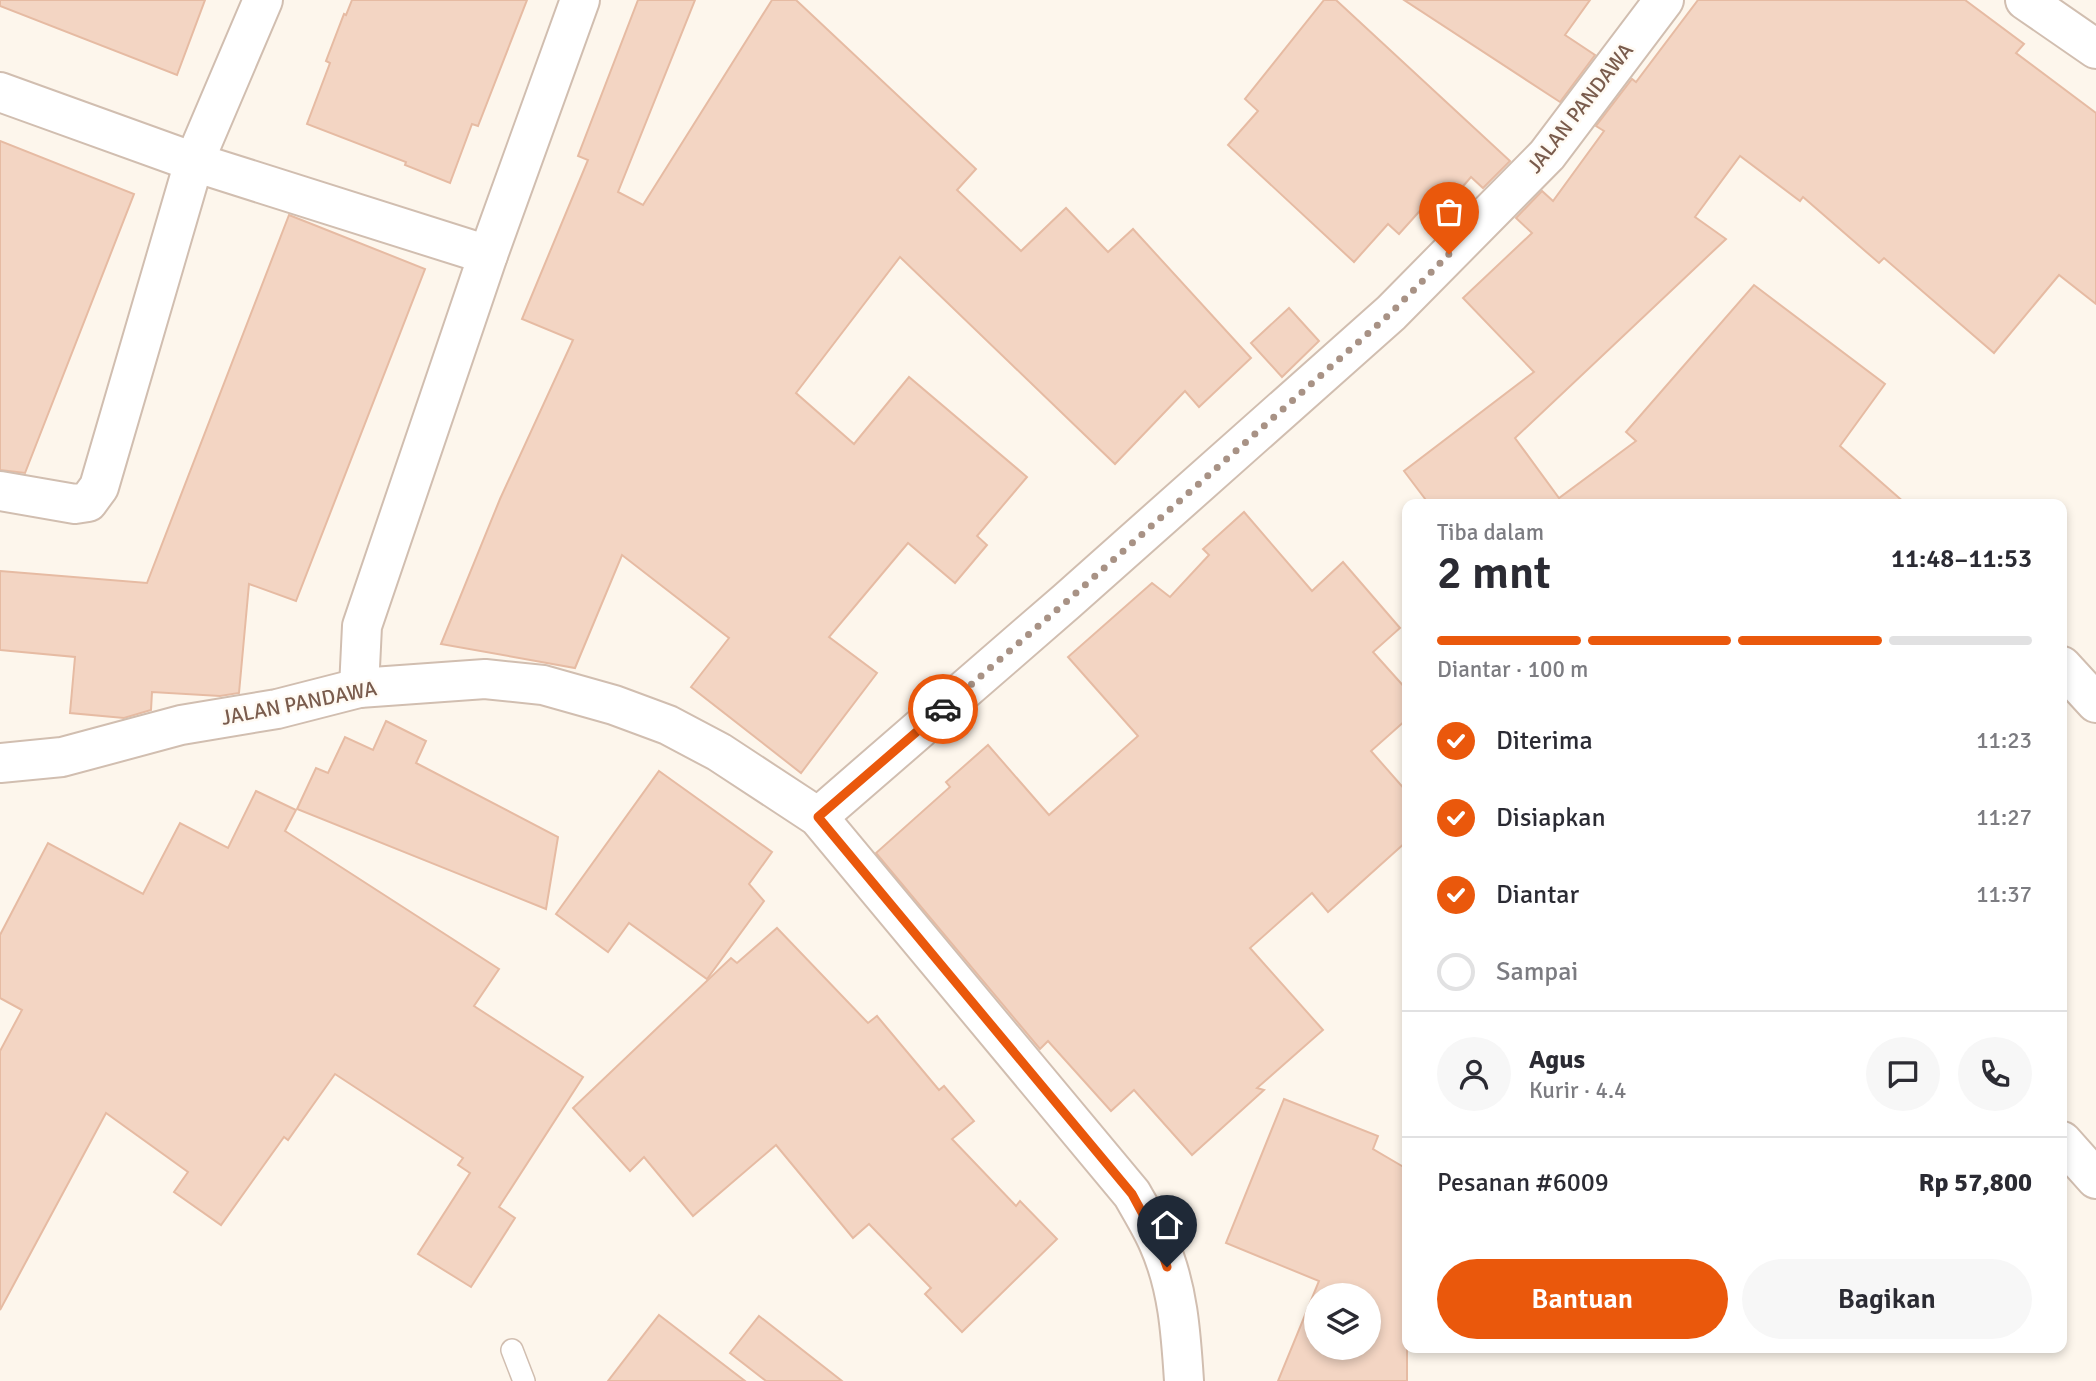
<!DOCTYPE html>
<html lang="id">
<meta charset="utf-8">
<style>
body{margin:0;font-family:Signika,sans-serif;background:#f7f7f7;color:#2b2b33;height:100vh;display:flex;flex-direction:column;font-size:26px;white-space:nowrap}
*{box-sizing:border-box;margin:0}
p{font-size:23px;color:#7c7c81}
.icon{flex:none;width:38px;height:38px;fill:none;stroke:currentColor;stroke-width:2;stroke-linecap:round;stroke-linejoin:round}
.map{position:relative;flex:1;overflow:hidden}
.side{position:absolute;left:1402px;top:499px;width:665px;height:854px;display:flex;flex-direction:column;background:#fff;border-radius:14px;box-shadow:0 4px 10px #0003}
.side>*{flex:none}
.buttons{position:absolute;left:1304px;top:1283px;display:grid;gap:14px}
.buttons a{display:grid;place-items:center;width:77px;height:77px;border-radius:50%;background:#fff;box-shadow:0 4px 10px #0003;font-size:35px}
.pin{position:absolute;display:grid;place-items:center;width:60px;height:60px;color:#fff;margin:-72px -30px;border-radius:50% 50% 50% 0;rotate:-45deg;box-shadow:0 0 7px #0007}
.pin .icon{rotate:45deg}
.courier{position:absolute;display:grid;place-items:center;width:70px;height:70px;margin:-35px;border:5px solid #ea580c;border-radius:50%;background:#fff;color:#222;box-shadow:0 2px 9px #0007}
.overview em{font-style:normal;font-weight:600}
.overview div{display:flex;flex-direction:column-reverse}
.overview{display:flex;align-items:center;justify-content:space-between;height:119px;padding:0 35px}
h1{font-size:46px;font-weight:600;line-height:52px}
.bar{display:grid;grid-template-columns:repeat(4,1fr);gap:10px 7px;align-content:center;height:84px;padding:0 35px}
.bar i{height:9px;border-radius:5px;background:#e1e1e2}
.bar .current{background:#ea580c}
.bar p{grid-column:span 4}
.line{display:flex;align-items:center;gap:18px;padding:0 35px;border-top:2px solid #e1e1e2}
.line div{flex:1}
.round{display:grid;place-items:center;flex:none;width:74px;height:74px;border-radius:37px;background:#f7f7f7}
ol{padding:0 35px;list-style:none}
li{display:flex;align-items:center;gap:21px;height:77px}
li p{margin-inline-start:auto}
li .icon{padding:7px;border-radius:50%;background:#ea580c;color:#fff;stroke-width:4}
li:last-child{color:#7c7c81}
li i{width:38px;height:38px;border:4px solid #e1e1e2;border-radius:50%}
.button{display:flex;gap:14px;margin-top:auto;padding:14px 35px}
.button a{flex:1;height:80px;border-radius:42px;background:#ea580c;color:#fff;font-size:28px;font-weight:600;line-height:80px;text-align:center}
.button a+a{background:#f7f7f7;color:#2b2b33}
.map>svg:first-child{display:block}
</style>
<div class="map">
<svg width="2096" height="1381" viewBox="0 0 2096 1381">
<rect width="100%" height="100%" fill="#fdf6ec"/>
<!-- building -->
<g fill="#f3d5c3" stroke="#e6bba3" stroke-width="2" fill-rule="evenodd">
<path d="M 0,0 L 205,0 L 177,75 L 0,6 Z"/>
<path d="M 352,0 L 527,0 L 478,126 L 472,124 L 450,183 L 405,165 L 406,162 L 307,124 L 330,63 L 326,61 L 344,14 L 346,15 Z"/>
<path d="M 638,0 L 695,0 L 618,192 L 643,205 L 772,0 L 796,0 L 976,169 L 957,190 L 1021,251 L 1066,208 L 1108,252 L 1133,229 L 1251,358 L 1199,407 L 1185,391 L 1115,464 L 900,257 L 796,393 L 854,444 L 909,377 L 1027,477 L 977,536 L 987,545 L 955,583 L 908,543 L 829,637 L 877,673 L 801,773 L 691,687 L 729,638 L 622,555 L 575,668 L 441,644 L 500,499 L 573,340 L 522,319 L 588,160 L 578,156 Z"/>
<path d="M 1324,0 L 1336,0 L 1510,161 L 1483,188 L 1471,177 L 1438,215 L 1426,204 L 1399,234 L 1388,224 L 1354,262 L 1228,145 L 1258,111 L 1245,99 Z"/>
<path d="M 1404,0 L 1590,0 L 1565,35 L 1595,55 L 1560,102 Z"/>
<path d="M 1698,0 L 1965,0 L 2024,44 L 2016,53 L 2096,113 L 2096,304 L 2059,275 L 1994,353 L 1884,258 L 1879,263 L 1803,197 L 1800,201 L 1740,156 L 1695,217 L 1726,239 L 1515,438 L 1559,498 L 1636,441 L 1626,432 L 1754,285 L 1885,384 L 1840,446 L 1906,504 L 1429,504 L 1404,471 L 1534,372 L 1463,298 L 1532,233 L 1516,218 L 1542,191 L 1553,201 L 1604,131 L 1596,126 L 1632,79 L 1636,82 Z"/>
<path d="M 0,141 L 134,194 L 25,473 L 0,470 Z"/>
<path d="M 289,215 L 425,269 L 296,601 L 249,584 L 239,693 L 220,696 L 152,692 L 151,710 L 124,718 L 70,713 L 75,657 L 0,650 L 0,571 L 147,583 Z"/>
<path d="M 1289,308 L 1319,341 L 1282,377 L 1251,343 Z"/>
<path d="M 1244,512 L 1312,591 L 1343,562 L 1400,628 L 1373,652 L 1407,690 L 1407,719 L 1371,751 L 1407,792 L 1407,841 L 1328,912 L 1312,893 L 1250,948 L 1323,1030 L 1257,1088 L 1264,1090 L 1192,1155 L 1134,1090 L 1111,1111 L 1048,1041 L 1040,1049 L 876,853 L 950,787 L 946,782 L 988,745 L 1049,815 L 1138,736 L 1068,657 L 1152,583 L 1170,597 L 1209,555 L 1203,549 Z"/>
<path d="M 386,721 L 426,741 L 416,763 L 558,837 L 546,909 L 297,809 L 316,768 L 328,773 L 345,737 L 373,750 Z"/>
<path d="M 659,771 L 772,852 L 749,884 L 764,901 L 707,979 L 629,923 L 608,952 L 556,914 Z"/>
<path d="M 256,791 L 296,810 L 285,831 L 499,969 L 474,1006 L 583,1077 L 499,1207 L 515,1218 L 471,1287 L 418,1254 L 470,1173 L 458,1165 L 463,1158 L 335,1074 L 288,1140 L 284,1137 L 221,1225 L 174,1192 L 188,1172 L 106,1113 L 0,1310 L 0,1051 L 22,1010 L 0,998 L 0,935 L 48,843 L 143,894 L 180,823 L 228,848 Z"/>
<path d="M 777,928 L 868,1023 L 877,1016 L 939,1090 L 944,1086 L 974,1121 L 952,1139 L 1016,1206 L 1020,1201 L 1057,1239 L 962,1332 L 925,1294 L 931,1288 L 869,1224 L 853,1238 L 776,1145 L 693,1216 L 644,1157 L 630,1171 L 573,1108 L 731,958 L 737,963 Z"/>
<path d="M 1284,1099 L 1378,1136 L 1373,1149 L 1407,1169 L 1407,1381 L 1278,1381 L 1319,1281 L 1226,1243 ZM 1316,1295 L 1368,1295 L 1368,1348 L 1316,1348 Z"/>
<path d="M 659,1315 L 745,1381 L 608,1381 Z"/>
<path d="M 759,1316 L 842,1381 L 766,1381 L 730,1353 Z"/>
</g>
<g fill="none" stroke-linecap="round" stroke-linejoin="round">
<!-- lane casing -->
<g stroke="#d1beb0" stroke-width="24">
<path id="lane" d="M 512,1350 L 524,1381"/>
</g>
<!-- street casing -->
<g stroke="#d1beb0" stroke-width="42">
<g id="street">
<path d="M 2025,0 L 2096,49"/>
<path d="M 0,92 L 194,162 L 488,255"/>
<path d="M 0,491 L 75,504 L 88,502 L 99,487 L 194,162 L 263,0"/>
<path d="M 2062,666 L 2096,703"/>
<path d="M 359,688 L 362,626 L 488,255 L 580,0"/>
<path d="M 0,763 L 62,757 L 181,725 L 277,709 L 359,688 L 485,679 L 543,685 L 614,705 L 668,725 L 719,752 L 818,817 L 1132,1194 C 1141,1210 1151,1226 1158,1242 C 1178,1286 1181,1334 1184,1381"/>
<path d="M 818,817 L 1067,601 L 1391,313 L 1547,155 L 1664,0"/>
<path d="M 2062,1141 L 2096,1179"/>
</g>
</g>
<!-- lane -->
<use href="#lane" stroke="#fff" stroke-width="21"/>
<!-- street -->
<use href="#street" stroke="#fff" stroke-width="38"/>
</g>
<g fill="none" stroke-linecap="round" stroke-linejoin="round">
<!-- done -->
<path stroke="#a89285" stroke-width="7" stroke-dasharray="0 12.6" d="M 943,709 L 1067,601 L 1391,313 L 1449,254"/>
<!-- route -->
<path stroke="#ea580c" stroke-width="9" d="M 943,709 L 818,817 L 1132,1194 L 1159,1244 L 1167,1267"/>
</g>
<g text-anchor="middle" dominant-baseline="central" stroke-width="5" stroke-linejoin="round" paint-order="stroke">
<!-- street labels -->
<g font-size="21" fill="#7a5c4d" stroke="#fffaf3">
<text transform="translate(1580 108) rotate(-52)">JALAN PANDAWA</text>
<text transform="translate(299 703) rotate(-11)">JALAN PANDAWA</text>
</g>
</g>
</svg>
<div class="buttons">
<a><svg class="icon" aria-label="layers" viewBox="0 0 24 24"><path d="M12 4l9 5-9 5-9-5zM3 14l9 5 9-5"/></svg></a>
</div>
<div class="pin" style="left:1449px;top:254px;background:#ea580c"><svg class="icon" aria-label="bag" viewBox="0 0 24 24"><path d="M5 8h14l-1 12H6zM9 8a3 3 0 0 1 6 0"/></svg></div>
<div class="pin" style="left:1167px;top:1267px;background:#1f2937"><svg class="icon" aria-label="home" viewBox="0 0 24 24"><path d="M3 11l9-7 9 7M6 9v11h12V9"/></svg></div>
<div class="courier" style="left:943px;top:709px"><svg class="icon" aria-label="car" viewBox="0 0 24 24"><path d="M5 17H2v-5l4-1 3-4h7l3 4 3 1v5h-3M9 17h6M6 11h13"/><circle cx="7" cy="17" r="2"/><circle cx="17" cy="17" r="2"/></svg></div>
<section class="side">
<div class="overview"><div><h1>2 mnt</h1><p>Tiba dalam</p></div><em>11:48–11:53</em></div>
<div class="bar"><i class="current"></i><i class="current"></i><i class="current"></i><i></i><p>Diantar · 100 m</p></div>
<ol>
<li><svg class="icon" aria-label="check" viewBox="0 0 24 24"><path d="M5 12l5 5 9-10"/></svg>Diterima<p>11:23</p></li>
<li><svg class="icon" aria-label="check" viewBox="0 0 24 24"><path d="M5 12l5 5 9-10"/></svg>Disiapkan<p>11:27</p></li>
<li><svg class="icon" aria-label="check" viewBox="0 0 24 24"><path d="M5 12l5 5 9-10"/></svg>Diantar<p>11:37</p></li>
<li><i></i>Sampai</li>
</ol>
<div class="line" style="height:126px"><a class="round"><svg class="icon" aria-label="person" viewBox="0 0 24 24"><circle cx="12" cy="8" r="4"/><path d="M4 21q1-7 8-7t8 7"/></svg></a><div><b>Agus</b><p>Kurir · 4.4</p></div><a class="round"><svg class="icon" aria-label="chat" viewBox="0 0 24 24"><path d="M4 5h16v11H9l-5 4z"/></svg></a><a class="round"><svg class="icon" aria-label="phone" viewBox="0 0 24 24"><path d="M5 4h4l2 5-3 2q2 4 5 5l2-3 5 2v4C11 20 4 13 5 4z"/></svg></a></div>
<div class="line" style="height:91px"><div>Pesanan #6009</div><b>Rp 57,800</b></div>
<div class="button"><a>Bantuan</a><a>Bagikan</a></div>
</section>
</div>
